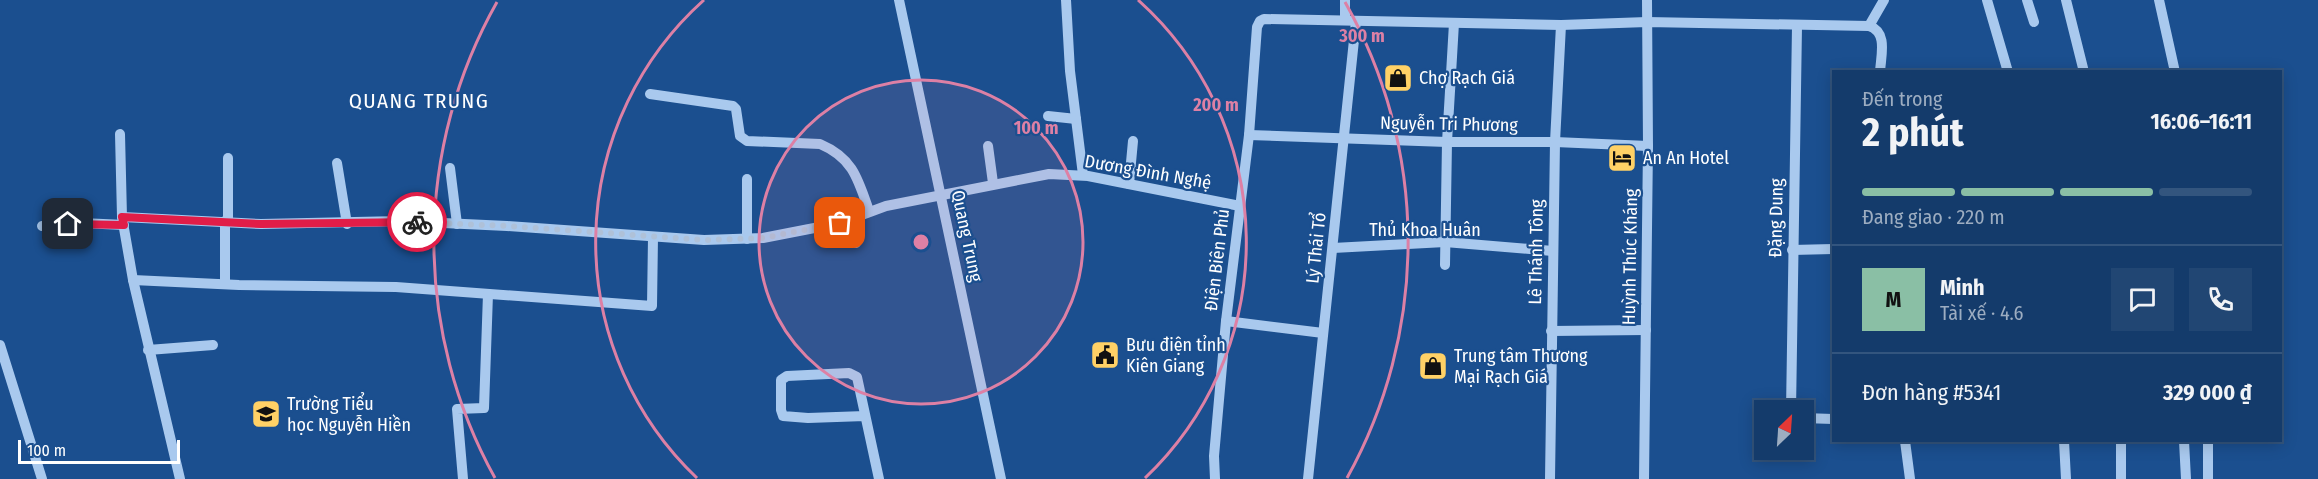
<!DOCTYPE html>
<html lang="vi">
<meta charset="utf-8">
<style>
body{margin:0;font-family:"Fira Sans Condensed",sans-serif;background:#214673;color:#f1f3f6;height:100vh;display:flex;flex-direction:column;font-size:22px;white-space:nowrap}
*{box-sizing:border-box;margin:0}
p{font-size:20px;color:#9dadc1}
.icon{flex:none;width:33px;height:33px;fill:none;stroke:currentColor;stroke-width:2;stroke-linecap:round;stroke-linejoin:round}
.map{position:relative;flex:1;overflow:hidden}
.side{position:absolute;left:1832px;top:70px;width:450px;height:372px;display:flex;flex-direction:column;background:#143b6b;border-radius:0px;box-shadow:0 3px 15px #0003,0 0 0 2px #33557e}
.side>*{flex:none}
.needle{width:39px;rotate:25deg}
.fabs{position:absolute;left:1754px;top:400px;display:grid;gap:12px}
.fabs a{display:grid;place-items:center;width:60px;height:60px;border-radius:0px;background:#143b6b;box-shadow:0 3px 15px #0003,0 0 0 2px #33557e;font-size:30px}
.scale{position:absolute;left:18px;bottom:15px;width:162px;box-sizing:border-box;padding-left:6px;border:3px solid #fff;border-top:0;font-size:16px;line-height:21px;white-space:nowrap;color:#fff;-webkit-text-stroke:4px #1b4f8f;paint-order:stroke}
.pin{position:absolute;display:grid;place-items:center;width:51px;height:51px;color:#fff;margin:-26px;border-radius:12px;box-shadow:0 3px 9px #0006}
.courier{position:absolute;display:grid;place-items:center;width:60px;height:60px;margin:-30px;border:4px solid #e11d48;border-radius:50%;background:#fff;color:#222;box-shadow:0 2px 8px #0007}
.overview em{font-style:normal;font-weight:700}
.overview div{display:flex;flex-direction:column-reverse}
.overview{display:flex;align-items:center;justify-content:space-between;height:102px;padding:0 30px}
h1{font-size:39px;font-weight:700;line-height:45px}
.bar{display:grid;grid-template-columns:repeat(4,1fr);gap:9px 6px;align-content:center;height:72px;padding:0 30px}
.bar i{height:8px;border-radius:4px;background:#33557e}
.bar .on{background:#8abfa5}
.bar p{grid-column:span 4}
.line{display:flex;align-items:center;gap:15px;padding:0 30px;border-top:2px solid #33557e}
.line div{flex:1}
.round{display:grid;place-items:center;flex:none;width:63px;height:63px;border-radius:0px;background:#214673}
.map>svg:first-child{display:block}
</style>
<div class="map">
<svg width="2318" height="479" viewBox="0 0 2318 479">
<rect width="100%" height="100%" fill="#1b4f8f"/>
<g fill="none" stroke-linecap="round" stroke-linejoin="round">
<!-- minor -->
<g stroke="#a9c9ee" stroke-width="10">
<path d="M 899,0 L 1001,479"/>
<path d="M 1066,0 L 1070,71 L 1083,175"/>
<path d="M 1987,0 L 2008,72"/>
<path d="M 2027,0 L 2034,22"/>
<path d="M 2066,0 L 2084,72"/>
<path d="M 2159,0 L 2175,72"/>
<path d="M 1345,20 L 1345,0"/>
<path d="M 1869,26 L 1884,0"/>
<path d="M 650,94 L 733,106 L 736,109 L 740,136 L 747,141 L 820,144 C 853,158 858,179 869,211"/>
<path d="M 1048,116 L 1076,119"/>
<path d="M 120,134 L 122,217 L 133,280 L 180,479"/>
<path d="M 1249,135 L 1447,142 L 1555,142 L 1648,146"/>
<path d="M 988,146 L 993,183"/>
<path d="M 228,158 L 228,221"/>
<path d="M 337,163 L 347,224"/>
<path d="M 450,168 L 457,224"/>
<path d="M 747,179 L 747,239"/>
<path d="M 1129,184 L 1133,141"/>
<path d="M 122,217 L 261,224 L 401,221 L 507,226 L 704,240 L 763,238 L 840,223 L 886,206 L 1049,174 L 1088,176 L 1240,206"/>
<path d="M 852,219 L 856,243"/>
<path d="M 225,221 L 225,284"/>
<path d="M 42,226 L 82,223 L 124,225"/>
<path d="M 1333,248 L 1445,242 L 1553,251"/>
<path d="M 1792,250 L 1833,249"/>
<path d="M 1445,265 L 1447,142 L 1454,23"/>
<path d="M 133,280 L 239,285 L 396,287 L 652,306 L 653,237"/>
<path d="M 1226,321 L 1323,333"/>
<path d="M 1551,331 L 1646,330"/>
<path d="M 0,345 L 42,479"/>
<path d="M 148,350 L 213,345"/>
<path d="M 1791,411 L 1797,26"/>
<path d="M 865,416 L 808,418 L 783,416 L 781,410 L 781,380 L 787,376 L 849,373 L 857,377 L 879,479"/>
<path d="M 1803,418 L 1833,419"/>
<path d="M 1905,441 L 1910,479"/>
<path d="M 2064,441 L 2066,479"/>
<path d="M 2121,441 L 2121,479"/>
<path d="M 2184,441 L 2186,479"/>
<path d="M 463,479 L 457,409 L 484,408 L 488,294"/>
<path d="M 1215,479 L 1214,456 L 1226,321 L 1249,135 L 1257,27 L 1260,21 L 1264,19 L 1561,25 L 1647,22 L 1869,26 C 1888,32 1881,55 1880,72"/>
<path d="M 1308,479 L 1356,21"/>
<path d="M 1550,479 L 1555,142 L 1561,25"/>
<path d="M 1644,479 L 1648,146 L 1647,0"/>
<path d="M 2208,479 L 2208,441"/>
</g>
</g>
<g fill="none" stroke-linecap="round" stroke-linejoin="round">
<!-- done -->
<path stroke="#afc1d8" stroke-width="6" stroke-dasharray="0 10.8" d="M 417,222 L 507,226 L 705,240 L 763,238 L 840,223"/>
<!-- route -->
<path stroke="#e11d48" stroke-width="8" d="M 68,224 L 124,225 L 122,217 L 261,224 L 417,222"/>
</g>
<!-- distance rings -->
<circle cx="921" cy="242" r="162" fill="#dd80a5" fill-opacity=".12"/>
<g fill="none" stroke="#dd80a5" stroke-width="3">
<circle cx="921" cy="242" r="162"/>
<path d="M697 478A325 325 0 0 1 704 0M1138 0A325 325 0 0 1 1145 478"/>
<path d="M495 478A487 487 0 0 1 497 2M1345 2A487 487 0 0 1 1347 478"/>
</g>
<!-- icons -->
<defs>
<g id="shop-square" transform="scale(1.5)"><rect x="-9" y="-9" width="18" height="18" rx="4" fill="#ffd166" stroke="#1b4f8f"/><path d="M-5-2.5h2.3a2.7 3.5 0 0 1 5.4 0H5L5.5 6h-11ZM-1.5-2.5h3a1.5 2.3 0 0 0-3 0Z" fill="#111"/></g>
<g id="hotel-square" transform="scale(1.5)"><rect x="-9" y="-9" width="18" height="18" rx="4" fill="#ffd166" stroke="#1b4f8f"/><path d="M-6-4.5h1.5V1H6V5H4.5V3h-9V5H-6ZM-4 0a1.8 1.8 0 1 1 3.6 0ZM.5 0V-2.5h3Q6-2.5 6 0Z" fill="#111"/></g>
<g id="civic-square" transform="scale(1.5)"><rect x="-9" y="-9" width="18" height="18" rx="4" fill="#ffd166" stroke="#1b4f8f"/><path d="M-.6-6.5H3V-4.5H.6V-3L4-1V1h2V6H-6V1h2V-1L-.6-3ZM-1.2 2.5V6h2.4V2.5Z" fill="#111"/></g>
<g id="school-square" transform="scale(1.5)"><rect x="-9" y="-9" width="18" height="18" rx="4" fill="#ffd166" stroke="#1b4f8f"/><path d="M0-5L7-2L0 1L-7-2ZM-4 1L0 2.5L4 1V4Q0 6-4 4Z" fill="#111"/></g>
</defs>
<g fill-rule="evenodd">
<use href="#shop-square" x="1398" y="78"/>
<use href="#hotel-square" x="1622" y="158"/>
<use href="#civic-square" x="1105" y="355"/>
<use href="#shop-square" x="1433" y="366"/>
<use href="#school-square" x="266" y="414"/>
</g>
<g text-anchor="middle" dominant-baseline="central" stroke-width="4.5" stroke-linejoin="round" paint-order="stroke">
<!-- poi labels -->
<g font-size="18" fill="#fff" stroke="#1b4f8f" text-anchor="start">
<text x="1419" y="78">Chợ Rạch Giá</text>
<text x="1643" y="158">An An Hotel</text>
<text x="1126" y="345">Bưu điện tỉnh<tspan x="1126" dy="21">Kiên Giang</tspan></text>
<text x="1454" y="356">Trung tâm Thương<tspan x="1454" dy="21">Mại Rạch Giá</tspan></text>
<text x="287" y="404">Trường Tiểu<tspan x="287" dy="21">học Nguyễn Hiền</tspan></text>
</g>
<!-- street labels -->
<g font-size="18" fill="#fff" stroke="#1b4f8f">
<text transform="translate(1449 124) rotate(1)">Nguyễn Tri Phương</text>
<text transform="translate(1148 172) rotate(10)">Dương Đình Nghệ</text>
<text transform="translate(1776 218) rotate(-89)">Đặng Dung</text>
<text x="1425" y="230">Thủ Khoa Huân</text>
<text transform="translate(967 236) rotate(78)">Quang Trung</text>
<text transform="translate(1316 248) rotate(-84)">Lý Thái Tổ</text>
<text transform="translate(1536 252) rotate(-89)">Lê Thánh Tông</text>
<text transform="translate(1630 257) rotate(-89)">Huỳnh Thúc Kháng</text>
<text transform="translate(1217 260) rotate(-83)">Điện Biên Phủ</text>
</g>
<!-- quarter labels -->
<g font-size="21" letter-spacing="1.5" fill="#fff" stroke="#1b4f8f">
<text x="419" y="101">QUANG TRUNG</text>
</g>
</g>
<circle cx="921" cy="242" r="9" fill="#dd80a5" stroke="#1b4f8f" stroke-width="3"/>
<g font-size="18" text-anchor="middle" font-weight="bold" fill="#dd80a5" stroke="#1b4f8f" stroke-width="4.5" stroke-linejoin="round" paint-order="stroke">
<text x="1362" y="42">300 m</text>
<text x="1216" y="111">200 m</text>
<text x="1036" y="134">100 m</text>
</g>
</svg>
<div class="fabs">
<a><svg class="needle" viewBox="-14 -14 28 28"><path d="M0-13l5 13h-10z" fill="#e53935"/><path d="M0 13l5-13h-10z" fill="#9dadc1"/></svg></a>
</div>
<div class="scale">100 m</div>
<div class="pin" style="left:840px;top:223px;background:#ea580c"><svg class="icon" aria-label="bag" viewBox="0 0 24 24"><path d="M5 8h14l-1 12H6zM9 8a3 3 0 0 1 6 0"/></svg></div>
<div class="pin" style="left:68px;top:224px;background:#1f2937"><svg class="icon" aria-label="home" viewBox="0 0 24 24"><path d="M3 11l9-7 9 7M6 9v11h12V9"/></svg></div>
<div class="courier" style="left:417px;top:222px"><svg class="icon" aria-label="bike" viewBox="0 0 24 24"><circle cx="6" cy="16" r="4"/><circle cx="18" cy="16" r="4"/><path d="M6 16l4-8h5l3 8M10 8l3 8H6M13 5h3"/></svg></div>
<section class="side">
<div class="overview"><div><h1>2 phút</h1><p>Đến trong</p></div><em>16:06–16:11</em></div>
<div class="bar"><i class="on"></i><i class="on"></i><i class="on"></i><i></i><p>Đang giao · 220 m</p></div>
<div class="line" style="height:108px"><b class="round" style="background:#8abfa5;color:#111">M</b><div><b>Minh</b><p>Tài xế · 4.6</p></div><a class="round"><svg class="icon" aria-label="chat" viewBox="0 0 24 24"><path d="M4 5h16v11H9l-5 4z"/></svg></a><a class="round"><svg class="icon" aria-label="phone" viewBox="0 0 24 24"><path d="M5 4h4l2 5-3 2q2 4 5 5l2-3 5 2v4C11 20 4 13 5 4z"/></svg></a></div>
<div class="line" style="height:78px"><div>Đơn hàng #5341</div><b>329 000 ₫</b></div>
</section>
</div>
